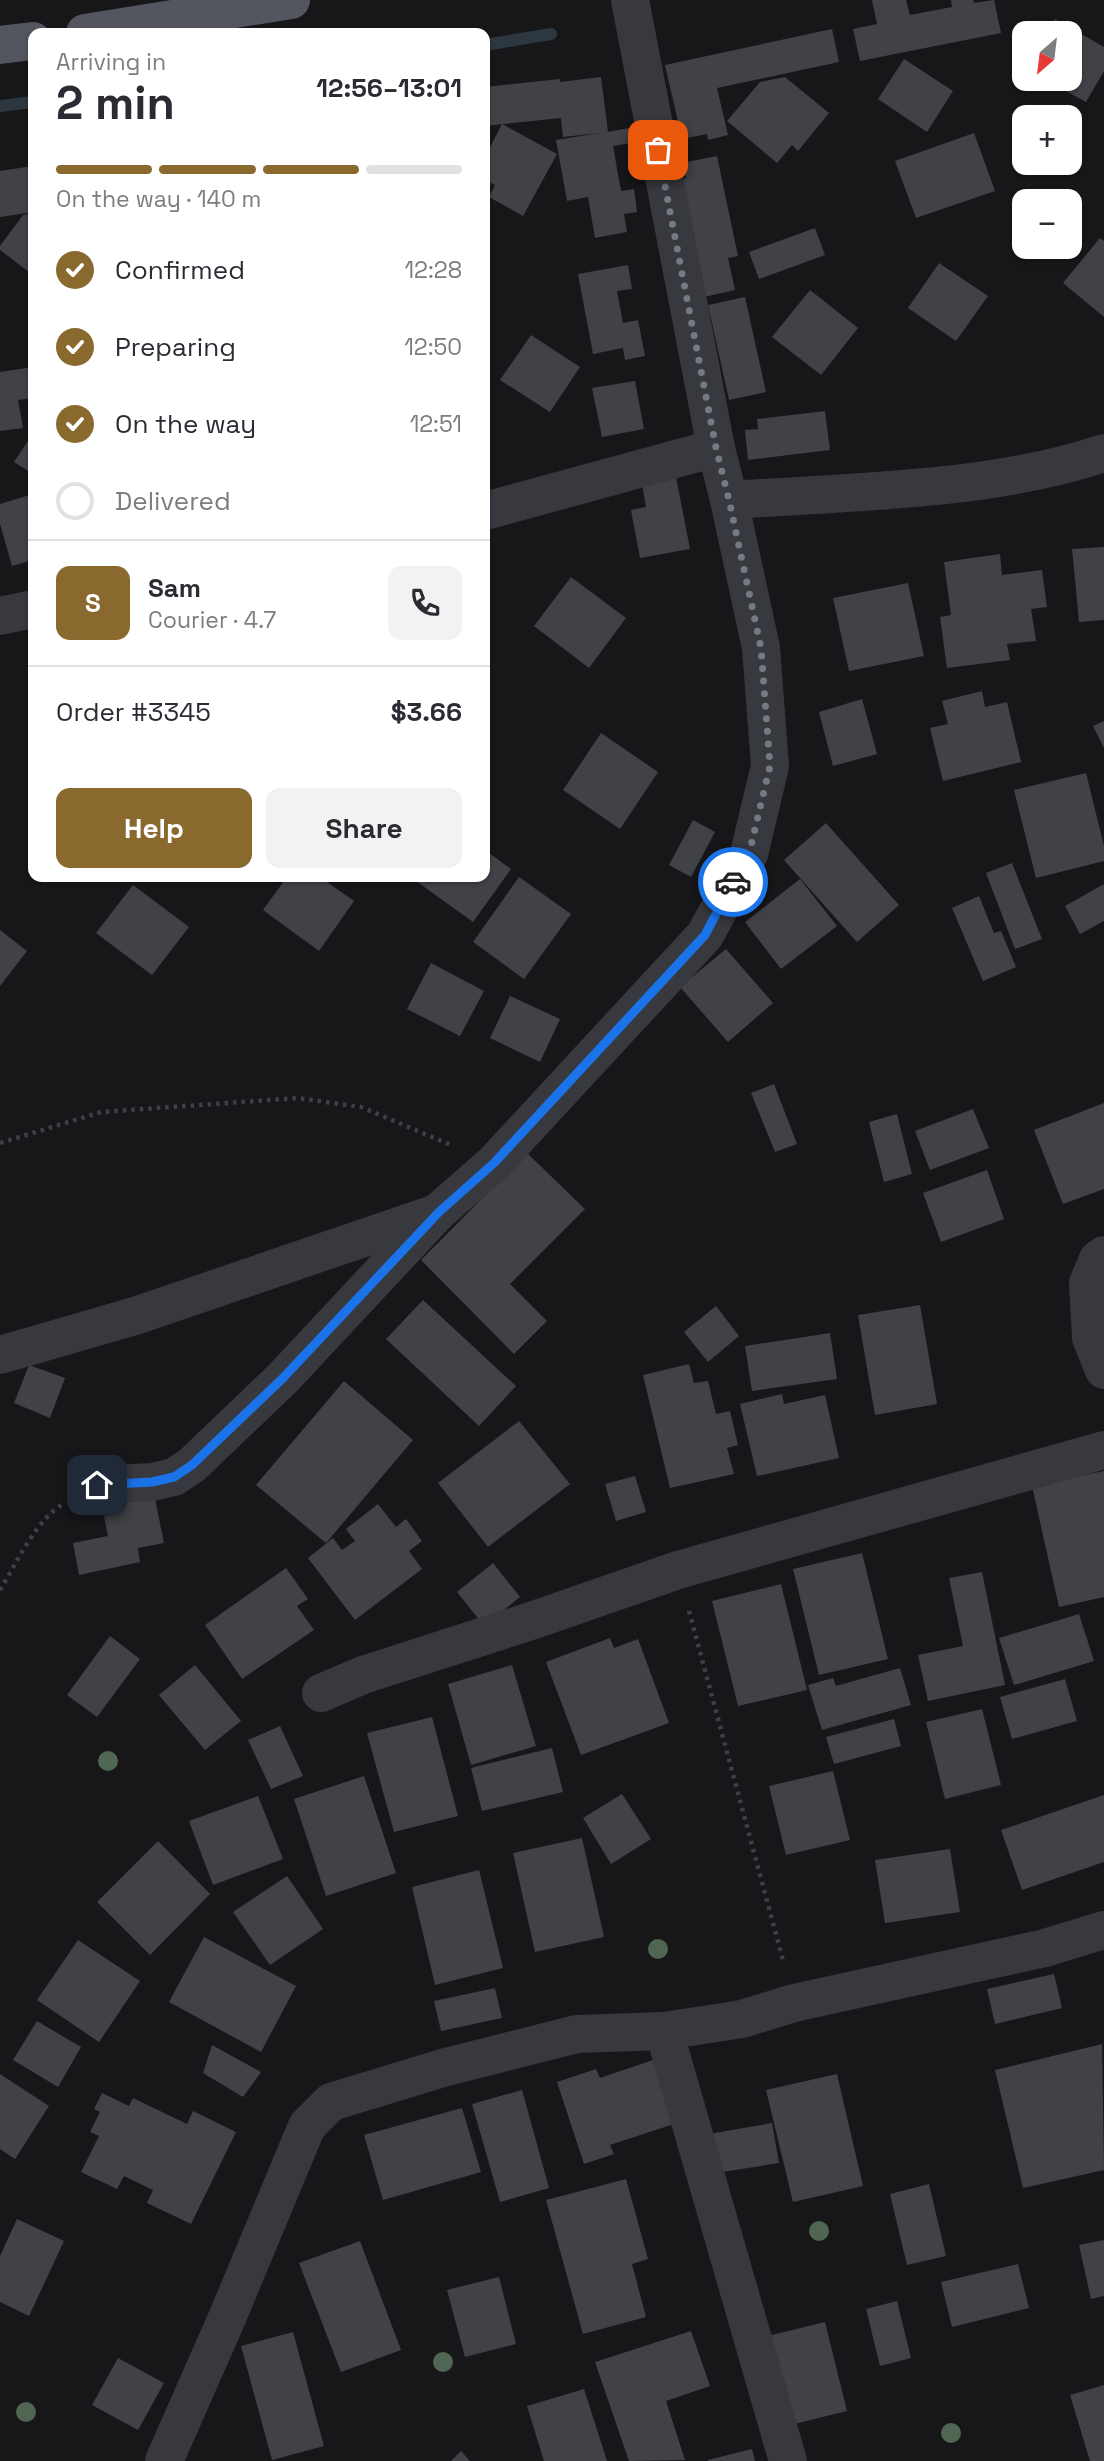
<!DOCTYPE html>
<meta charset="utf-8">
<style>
body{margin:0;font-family:"Space Grotesk",sans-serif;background:#f2f2f3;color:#2b2b33;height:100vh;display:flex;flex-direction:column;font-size:26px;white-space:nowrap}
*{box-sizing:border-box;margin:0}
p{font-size:23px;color:#7c7c81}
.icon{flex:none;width:38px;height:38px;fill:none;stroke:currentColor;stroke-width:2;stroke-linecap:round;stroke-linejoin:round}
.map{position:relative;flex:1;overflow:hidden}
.details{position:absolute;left:28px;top:28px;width:462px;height:854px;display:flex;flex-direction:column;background:#fff;border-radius:14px;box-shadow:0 2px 5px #0004}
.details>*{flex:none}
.needle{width:46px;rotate:208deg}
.fabs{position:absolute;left:1012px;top:21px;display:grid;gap:14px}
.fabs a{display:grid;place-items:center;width:70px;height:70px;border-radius:14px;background:#fff;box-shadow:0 2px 5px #0004;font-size:35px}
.pin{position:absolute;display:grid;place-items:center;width:60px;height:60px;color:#fff;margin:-30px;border-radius:14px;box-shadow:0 4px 10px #0006}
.courier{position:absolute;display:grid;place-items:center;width:70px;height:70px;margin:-35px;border:5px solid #1a73e8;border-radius:50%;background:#fff;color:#222;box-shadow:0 2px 9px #0007}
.headline em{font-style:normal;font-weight:700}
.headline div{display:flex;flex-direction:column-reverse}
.headline{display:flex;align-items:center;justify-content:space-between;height:119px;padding:0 28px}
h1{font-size:46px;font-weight:700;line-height:52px}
.bar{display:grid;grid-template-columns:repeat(4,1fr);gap:10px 7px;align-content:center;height:84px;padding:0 28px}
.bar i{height:9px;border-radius:5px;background:#e1e1e2}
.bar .selected{background:#8a692f}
.bar p{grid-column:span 4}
.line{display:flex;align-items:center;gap:18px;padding:0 28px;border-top:2px solid #e1e1e2}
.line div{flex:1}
.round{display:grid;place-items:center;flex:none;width:74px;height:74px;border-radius:14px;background:#f2f2f3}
ol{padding:0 28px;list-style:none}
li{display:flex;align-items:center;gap:21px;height:77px}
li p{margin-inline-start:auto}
li .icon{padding:7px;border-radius:50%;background:#8a692f;color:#fff;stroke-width:4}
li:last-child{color:#7c7c81}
li i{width:38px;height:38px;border:4px solid #e1e1e2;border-radius:50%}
.button{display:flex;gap:14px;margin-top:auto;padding:14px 28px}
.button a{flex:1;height:80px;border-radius:14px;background:#8a692f;color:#fff;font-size:28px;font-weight:700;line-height:80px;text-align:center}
.button a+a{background:#f2f2f3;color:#2b2b33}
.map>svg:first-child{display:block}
</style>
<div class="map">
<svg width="1104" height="2461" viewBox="0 0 1104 2461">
<rect width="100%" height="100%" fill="#17171a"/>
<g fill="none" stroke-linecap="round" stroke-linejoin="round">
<!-- stream -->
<g stroke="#2c373f" stroke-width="12">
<path d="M 485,45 L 551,34"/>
<path d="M 0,106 L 33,102"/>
</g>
</g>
<!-- building -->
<g fill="#414247">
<path d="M 872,0 L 906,0 L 910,15 L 952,7 L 951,0 L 973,0 L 974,3 L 994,0 L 1001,33 L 860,61 L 853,29 L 877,24 Z"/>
<path d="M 1055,19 L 1104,47 L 1104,71 L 1086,102 L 1044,79 L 1069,79 L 1069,33 L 1047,33 Z"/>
<path d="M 832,29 L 839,62 L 717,88 L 728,135 L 708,140 L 707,134 L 682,139 L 665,65 Z"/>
<path d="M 904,59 L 953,91 L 927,132 L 878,99 Z"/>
<path d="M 601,77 L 608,132 L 629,128 L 631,143 L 613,146 L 621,191 L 634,189 L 637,212 L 624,214 L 627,232 L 595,238 L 588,197 L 567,201 L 556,140 L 599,133 L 563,137 L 561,118 L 485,126 L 485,87 L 560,79 L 560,82 Z"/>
<path d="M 785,77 L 829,113 L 798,151 L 792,145 L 777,163 L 727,121 L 760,82 Z"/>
<path d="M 502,124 L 557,154 L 523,216 L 489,197 L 495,185 L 485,180 L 485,157 Z"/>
<path d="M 974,133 L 995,191 L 916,218 L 895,161 Z"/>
<path d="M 717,156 L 738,256 L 728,258 L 735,290 L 704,297 L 678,180 L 686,178 L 682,163 Z"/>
<path d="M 33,166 L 33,212 L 0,217 L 0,171 Z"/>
<path d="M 33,213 L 33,275 L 0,250 L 0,246 L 23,215 Z"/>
<path d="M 815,228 L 825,255 L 759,279 L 749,252 Z"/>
<path d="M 1100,238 L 1104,241 L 1104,317 L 1063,283 Z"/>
<path d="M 939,263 L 988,296 L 956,341 L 908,308 Z"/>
<path d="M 628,265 L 632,289 L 617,291 L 623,323 L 638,320 L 645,356 L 625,360 L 623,348 L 593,354 L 578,274 Z"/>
<path d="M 810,290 L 858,328 L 821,375 L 772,337 Z"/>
<path d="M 745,297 L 766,392 L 729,400 L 708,305 Z"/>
<path d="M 531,335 L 580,367 L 550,412 L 500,380 Z"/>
<path d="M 33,367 L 33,398 L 18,400 L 23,428 L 0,431 L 0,372 Z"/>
<path d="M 635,381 L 644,429 L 602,437 L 592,388 Z"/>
<path d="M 825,411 L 830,450 L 748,460 L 745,430 L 758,429 L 757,419 Z"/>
<path d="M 33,433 L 33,474 L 14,462 Z"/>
<path d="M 676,477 L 690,549 L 640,558 L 631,510 L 646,507 L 642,483 Z"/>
<path d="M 33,494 L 33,560 L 12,566 L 0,524 L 0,504 Z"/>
<path d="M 1104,547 L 1104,620 L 1079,622 L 1072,549 Z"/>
<path d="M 1000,554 L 1002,575 L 1042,570 L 1047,607 L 1031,609 L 1036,641 L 1007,644 L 1010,660 L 947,668 L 940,617 L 951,615 L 944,562 Z"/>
<path d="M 571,577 L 626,618 L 589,668 L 534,626 Z"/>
<path d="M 908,583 L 924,656 L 849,671 L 833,598 Z"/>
<path d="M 982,691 L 985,707 L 1007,702 L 1021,762 L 943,781 L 930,728 L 948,724 L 942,701 Z"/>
<path d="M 862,699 L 877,754 L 833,766 L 819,712 Z"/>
<path d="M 1104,721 L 1104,748 L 1093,726 Z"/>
<path d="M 601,733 L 658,772 L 620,829 L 563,790 Z"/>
<path d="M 1086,773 L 1104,846 L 1104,861 L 1036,878 L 1014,790 Z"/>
<path d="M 693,820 L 715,832 L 691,877 L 669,865 Z"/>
<path d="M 826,823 L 899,905 L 857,942 L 784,860 Z"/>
<path d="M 485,850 L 511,869 L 473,922 L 416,881 L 419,877 L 485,877 Z"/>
<path d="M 1012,863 L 1042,939 L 1015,949 L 986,873 Z"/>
<path d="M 287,877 L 320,877 L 354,901 L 319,951 L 263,910 Z"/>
<path d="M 519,877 L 571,914 L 524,979 L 473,942 Z"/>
<path d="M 800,879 L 837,926 L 781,969 L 745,922 Z"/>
<path d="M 1104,884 L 1104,921 L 1080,934 L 1065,906 Z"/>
<path d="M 133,885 L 189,927 L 152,975 L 96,933 Z"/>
<path d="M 979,896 L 994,933 L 1001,931 L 1016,967 L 983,981 L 952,908 Z"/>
<path d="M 0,930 L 27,951 L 0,986 Z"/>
<path d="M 726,949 L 773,1003 L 728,1042 L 680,987 Z"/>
<path d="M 431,963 L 484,991 L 460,1036 L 407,1009 Z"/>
<path d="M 510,996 L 560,1019 L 540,1062 L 490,1038 Z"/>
<path d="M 774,1084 L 797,1144 L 775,1152 L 751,1093 Z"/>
<path d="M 1104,1103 L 1104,1189 L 1063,1204 L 1034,1130 Z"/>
<path d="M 973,1109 L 989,1148 L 930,1170 L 915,1131 Z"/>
<path d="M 897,1114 L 912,1174 L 884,1182 L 869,1122 Z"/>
<path d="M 527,1153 L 585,1209 L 510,1284 L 547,1321 L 514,1354 L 421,1260 Z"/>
<path d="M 987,1170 L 1004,1219 L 941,1242 L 923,1193 Z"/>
<path d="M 423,1300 L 516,1386 L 479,1426 L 386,1339 Z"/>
<path d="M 920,1305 L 937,1404 L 875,1415 L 858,1315 Z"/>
<path d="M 716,1306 L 739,1336 L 708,1362 L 684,1332 Z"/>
<path d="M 830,1333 L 837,1379 L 752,1391 L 745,1346 Z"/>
<path d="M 689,1364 L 694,1383 L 708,1381 L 716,1414 L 730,1411 L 738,1445 L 727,1448 L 734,1474 L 670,1488 L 643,1375 Z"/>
<path d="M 29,1365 L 65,1378 L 50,1418 L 14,1403 Z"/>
<path d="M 344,1381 L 413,1440 L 326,1543 L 256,1485 Z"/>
<path d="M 782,1394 L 784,1404 L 825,1395 L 839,1458 L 757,1476 L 740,1404 Z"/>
<path d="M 519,1421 L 570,1484 L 488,1547 L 438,1483 Z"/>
<path d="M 1104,1471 L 1104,1597 L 1059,1607 L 1032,1486 Z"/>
<path d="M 635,1476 L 646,1512 L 616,1521 L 605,1484 Z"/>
<path d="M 153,1489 L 164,1543 L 138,1548 L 140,1562 L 79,1575 L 73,1543 L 108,1536 L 104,1516 L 115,1514 L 111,1498 Z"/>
<path d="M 378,1504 L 396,1527 L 406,1519 L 422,1541 L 409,1551 L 422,1569 L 355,1620 L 308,1558 L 333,1538 L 342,1550 L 355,1541 L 346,1529 Z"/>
<path d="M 862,1553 L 888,1659 L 819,1675 L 793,1569 Z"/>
<path d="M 493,1563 L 520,1597 L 484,1626 L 457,1592 Z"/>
<path d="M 286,1568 L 308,1599 L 297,1606 L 314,1630 L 242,1679 L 205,1625 Z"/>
<path d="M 982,1572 L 1005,1685 L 928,1701 L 918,1655 L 963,1646 L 949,1578 Z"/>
<path d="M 781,1584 L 807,1690 L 738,1706 L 712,1601 Z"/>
<path d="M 1079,1614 L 1094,1661 L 1014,1685 L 999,1638 Z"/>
<path d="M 110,1636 L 140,1659 L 97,1717 L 67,1695 Z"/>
<path d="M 610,1638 L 614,1648 L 638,1639 L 669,1723 L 581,1755 L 546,1662 Z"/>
<path d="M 195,1665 L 241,1721 L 205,1750 L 159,1695 Z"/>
<path d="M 512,1665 L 536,1746 L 471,1765 L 448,1684 Z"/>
<path d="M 900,1668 L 911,1705 L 822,1730 L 808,1685 L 833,1678 L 836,1686 Z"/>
<path d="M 1065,1679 L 1077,1721 L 1012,1739 L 1000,1697 Z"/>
<path d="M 982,1709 L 1001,1785 L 945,1799 L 926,1722 Z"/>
<path d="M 432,1717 L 458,1816 L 394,1832 L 367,1733 Z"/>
<path d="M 894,1719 L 901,1746 L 834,1764 L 826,1737 Z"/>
<path d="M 280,1726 L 303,1776 L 271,1789 L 248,1740 Z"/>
<path d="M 552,1748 L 563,1792 L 482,1811 L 471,1768 Z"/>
<path d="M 833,1771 L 850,1840 L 786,1855 L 769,1786 Z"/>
<path d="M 364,1776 L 396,1873 L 326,1896 L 294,1799 Z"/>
<path d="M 622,1794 L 651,1839 L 611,1864 L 583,1818 Z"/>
<path d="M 1104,1795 L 1104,1862 L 1022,1890 L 1001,1830 Z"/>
<path d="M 258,1796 L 283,1859 L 213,1885 L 189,1821 Z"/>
<path d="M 582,1838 L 604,1937 L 535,1952 L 513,1853 Z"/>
<path d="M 158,1841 L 210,1894 L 150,1955 L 97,1902 Z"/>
<path d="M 950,1849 L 960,1912 L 885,1923 L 875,1860 Z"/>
<path d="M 479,1870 L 503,1968 L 435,1985 L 412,1887 Z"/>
<path d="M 287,1876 L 323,1929 L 270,1965 L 233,1912 Z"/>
<path d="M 204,1937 L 296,1986 L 261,2052 L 169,2002 Z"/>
<path d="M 78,1940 L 140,1981 L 99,2042 L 37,2000 Z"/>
<path d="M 1054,1974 L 1062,2008 L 995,2024 L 987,1989 Z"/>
<path d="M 495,1988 L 502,2018 L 441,2031 L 434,2001 Z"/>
<path d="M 37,2021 L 81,2047 L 58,2087 L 13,2060 Z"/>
<path d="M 1102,2044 L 1104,2170 L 1023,2188 L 995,2070 Z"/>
<path d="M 212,2045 L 261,2072 L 243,2097 L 203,2073 Z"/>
<path d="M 653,2060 L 674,2124 L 610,2145 L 614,2154 L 584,2164 L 557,2082 L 596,2069 L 600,2078 Z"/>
<path d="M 0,2074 L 49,2106 L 15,2159 L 0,2149 Z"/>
<path d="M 837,2074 L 863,2186 L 793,2202 L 766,2090 Z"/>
<path d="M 522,2090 L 549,2188 L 500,2202 L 472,2104 Z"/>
<path d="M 102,2093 L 129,2106 L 133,2098 L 187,2124 L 193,2111 L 236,2132 L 191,2224 L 147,2203 L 153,2190 L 124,2176 L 117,2189 L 81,2172 L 99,2136 L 90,2132 L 100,2112 L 94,2109 Z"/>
<path d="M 462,2108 L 481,2172 L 383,2200 L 364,2135 Z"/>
<path d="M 772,2123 L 779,2163 L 716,2173 L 709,2134 Z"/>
<path d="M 626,2179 L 648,2259 L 632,2264 L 646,2317 L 583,2334 L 546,2200 Z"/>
<path d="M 929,2184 L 946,2256 L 907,2265 L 890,2194 Z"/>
<path d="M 17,2219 L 64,2241 L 29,2316 L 0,2302 L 0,2256 Z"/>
<path d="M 1104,2240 L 1104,2296 L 1091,2299 L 1079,2245 Z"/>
<path d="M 360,2241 L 401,2350 L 341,2372 L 299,2263 Z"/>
<path d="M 1018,2264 L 1029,2308 L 952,2327 L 941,2282 Z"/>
<path d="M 499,2277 L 516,2344 L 465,2357 L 447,2290 Z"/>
<path d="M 897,2301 L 911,2358 L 880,2366 L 866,2309 Z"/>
<path d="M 825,2322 L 847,2411 L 790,2425 L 768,2336 Z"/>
<path d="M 691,2331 L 710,2386 L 666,2401 L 685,2460 L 629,2461 L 595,2362 Z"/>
<path d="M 293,2332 L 324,2446 L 272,2460 L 241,2346 Z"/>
<path d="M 118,2358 L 164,2383 L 138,2430 L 92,2405 Z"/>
<path d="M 1104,2385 L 1104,2461 L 1090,2461 L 1070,2395 Z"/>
<path d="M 584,2389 L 607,2461 L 544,2461 L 527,2406 Z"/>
<path d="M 752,2449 L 755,2461 L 708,2461 L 708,2460 Z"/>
<path d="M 461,2451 L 470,2461 L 451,2461 Z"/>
</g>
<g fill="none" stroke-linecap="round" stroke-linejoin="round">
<!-- path -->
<g stroke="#3e4046" stroke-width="4.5" stroke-dasharray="3.5 5" stroke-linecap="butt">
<path d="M 0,1143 L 101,1112 L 298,1098 L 361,1107 L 451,1145"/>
<path d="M 0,1590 C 16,1564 36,1520 63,1504"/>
<path d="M 689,1611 L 784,1964"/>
</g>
<!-- minor -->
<g stroke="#38393f" stroke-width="38">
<path d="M 729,500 C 849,492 991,491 1104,453"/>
<path d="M 485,511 L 716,448"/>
<path d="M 0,616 L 33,609"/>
<path d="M 1104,1255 L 1098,1259 L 1088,1283 L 1091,1338 L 1104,1370"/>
<path d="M 0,1355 L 138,1315 L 434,1214"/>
<path d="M 97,1485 L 152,1482 L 174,1477 L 192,1465 L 283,1378 L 438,1212 L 494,1163 L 705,935 L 749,854 L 770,766 L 761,648 L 729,500 L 716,448 L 630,0"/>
<path d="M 321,1693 L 363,1675 L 531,1621 L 678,1570 L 1104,1450"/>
<path d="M 664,2031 L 788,2461"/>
<path d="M 164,2461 L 227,2318 L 307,2126 L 331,2102 L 446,2067 L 577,2034 L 664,2031 L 742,2019 L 794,2003 L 1045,1948 L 1104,1930"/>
</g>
<!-- major -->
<g stroke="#53565e" stroke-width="38">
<path d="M 85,33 L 291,0"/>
<path d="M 0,45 L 33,41"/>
</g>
</g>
<!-- trees -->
<g fill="#4f6652">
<circle cx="108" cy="1761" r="10"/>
<circle cx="658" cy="1949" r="10"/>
<circle cx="819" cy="2231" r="10"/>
<circle cx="443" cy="2362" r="10"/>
<circle cx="26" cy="2412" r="10"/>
<circle cx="951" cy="2433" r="10"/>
</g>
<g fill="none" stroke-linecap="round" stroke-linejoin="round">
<!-- done -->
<path stroke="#757983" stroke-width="7" stroke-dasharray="0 12.6" d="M 658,150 L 716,448 L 729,500 L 761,648 L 770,766 L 749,854 L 733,882"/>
<!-- route -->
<path stroke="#1a73e8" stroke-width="9" d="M 97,1485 L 152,1482 L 174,1477 L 192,1465 L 283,1378 L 439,1212 L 494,1163 L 705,935 L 733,882"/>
</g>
</svg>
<div class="fabs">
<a><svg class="needle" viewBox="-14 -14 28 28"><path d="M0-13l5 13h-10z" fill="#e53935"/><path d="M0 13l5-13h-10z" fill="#7c7c81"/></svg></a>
<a>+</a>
<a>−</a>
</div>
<div class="pin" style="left:658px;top:150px;background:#ea580c"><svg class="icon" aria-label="bag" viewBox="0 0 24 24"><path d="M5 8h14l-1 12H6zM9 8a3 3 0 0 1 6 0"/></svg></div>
<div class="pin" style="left:97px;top:1485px;background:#1f2937"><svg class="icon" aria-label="home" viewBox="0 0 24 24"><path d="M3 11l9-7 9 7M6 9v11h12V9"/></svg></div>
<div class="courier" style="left:733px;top:882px"><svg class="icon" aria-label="car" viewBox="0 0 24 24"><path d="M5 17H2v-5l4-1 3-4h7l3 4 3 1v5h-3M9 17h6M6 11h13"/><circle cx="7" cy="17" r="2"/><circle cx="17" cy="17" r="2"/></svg></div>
<section class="details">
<div class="headline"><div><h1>2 min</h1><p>Arriving in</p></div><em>12:56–13:01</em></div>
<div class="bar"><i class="selected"></i><i class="selected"></i><i class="selected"></i><i></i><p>On the way · 140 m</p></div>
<ol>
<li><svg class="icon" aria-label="check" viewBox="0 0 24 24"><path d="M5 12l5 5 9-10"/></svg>Confirmed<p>12:28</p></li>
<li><svg class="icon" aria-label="check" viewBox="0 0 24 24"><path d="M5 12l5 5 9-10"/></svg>Preparing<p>12:50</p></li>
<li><svg class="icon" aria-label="check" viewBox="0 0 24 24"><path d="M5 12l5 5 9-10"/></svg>On the way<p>12:51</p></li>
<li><i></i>Delivered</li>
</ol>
<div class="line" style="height:126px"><b class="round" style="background:#8a692f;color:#fff">S</b><div><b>Sam</b><p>Courier · 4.7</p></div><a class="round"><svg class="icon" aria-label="phone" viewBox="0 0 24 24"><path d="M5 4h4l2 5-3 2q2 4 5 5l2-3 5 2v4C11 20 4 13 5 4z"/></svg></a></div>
<div class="line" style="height:91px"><div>Order #3345</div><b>$3.66</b></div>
<div class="button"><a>Help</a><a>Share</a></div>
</section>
</div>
